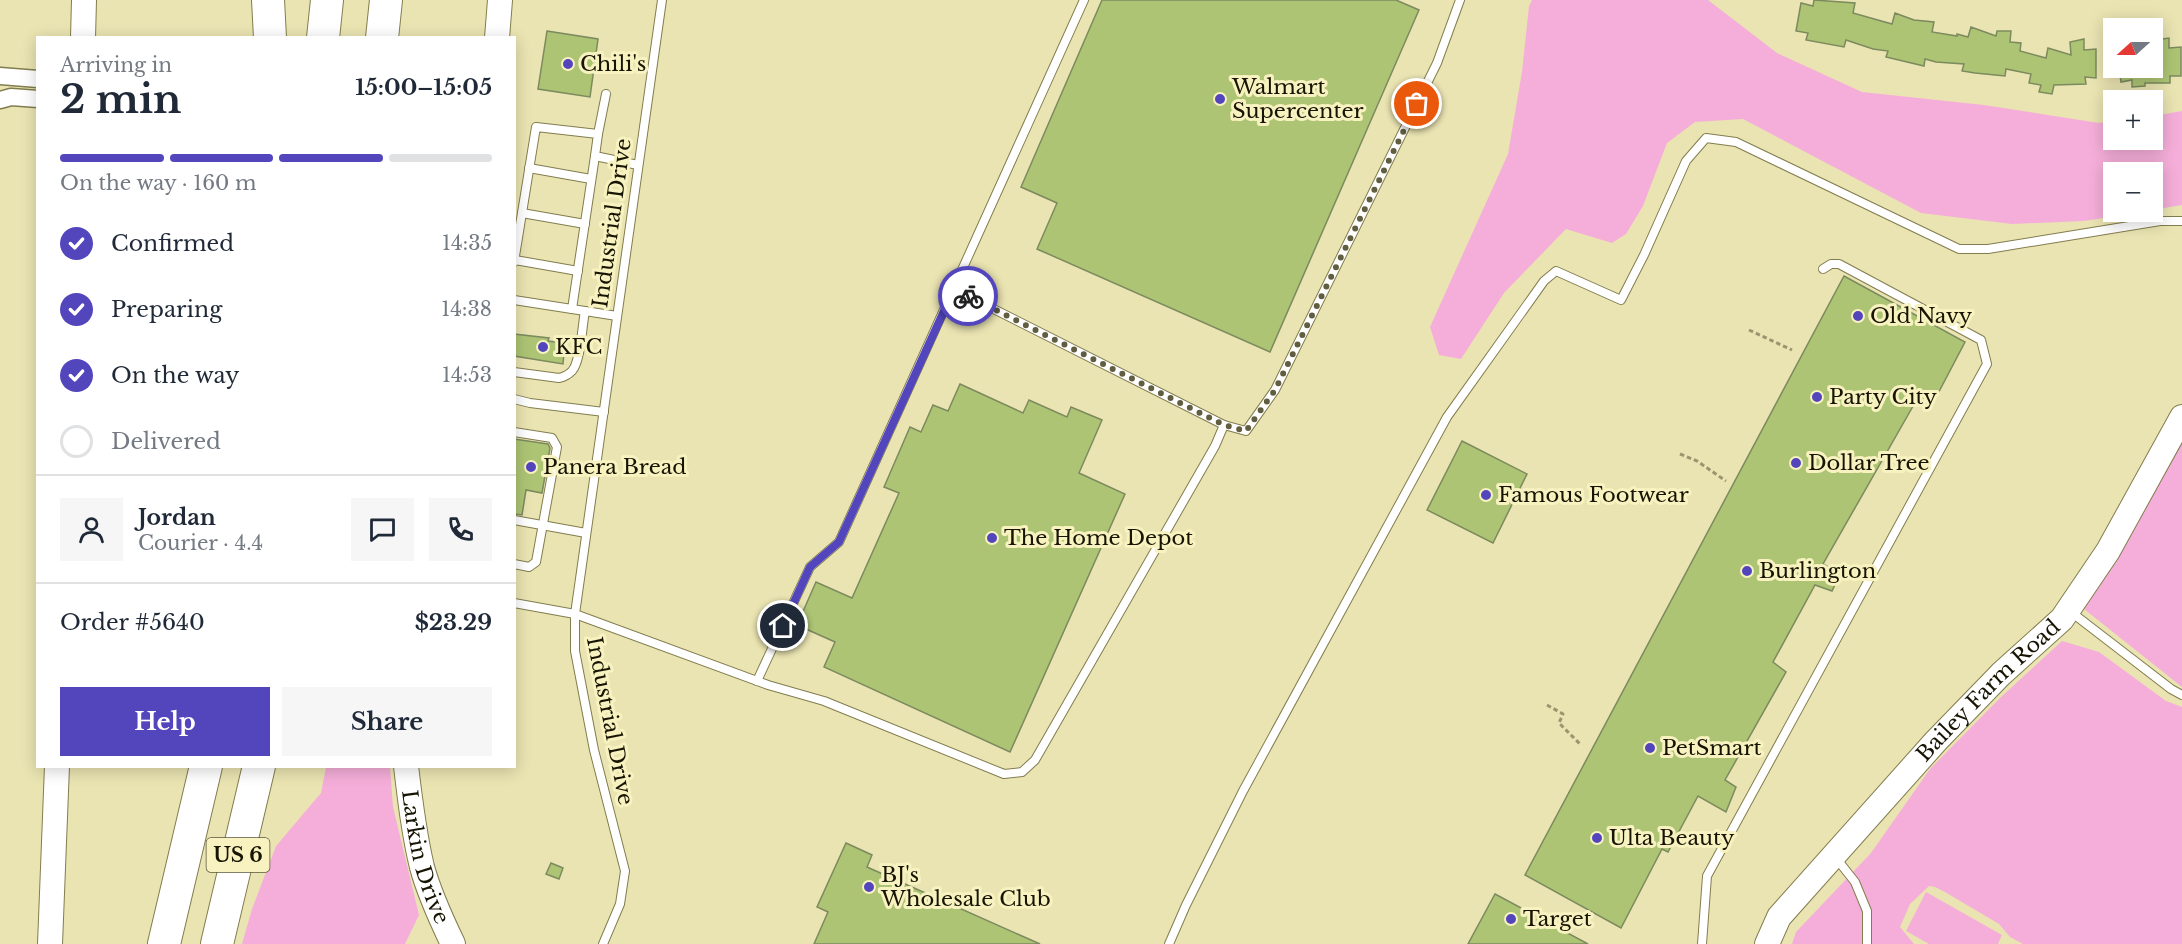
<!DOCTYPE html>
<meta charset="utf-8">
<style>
body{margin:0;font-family:"Libre Baskerville",serif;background:#f6f6f7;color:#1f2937;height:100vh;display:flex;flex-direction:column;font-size:22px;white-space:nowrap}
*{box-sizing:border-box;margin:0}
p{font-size:20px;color:#747a83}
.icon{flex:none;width:33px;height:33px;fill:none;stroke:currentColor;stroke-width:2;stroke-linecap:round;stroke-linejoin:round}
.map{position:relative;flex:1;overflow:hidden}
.side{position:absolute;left:36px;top:36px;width:480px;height:732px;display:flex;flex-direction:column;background:#fff;border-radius:0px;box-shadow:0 3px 15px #0003}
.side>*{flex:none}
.needle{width:39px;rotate:249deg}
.buttons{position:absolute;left:2103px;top:18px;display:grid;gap:12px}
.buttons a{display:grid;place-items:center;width:60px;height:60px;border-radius:0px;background:#fff;box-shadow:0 3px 15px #0003;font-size:30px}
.pin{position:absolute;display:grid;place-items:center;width:51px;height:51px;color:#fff;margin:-26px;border:3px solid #fff;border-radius:50%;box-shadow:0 2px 6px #0007}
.courier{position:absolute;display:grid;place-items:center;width:60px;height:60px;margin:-30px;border:4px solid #5346bd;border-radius:50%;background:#fff;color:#222;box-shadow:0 2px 8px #0007}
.overview em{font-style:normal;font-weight:800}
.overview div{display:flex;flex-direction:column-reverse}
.overview{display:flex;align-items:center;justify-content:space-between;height:102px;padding:0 24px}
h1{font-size:39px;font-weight:800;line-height:45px}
.bar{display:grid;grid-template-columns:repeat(4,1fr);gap:9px 6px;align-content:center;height:72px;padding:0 24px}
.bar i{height:8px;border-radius:4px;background:#e0e1e3}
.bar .on{background:#5346bd}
.bar p{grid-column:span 4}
.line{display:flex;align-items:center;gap:15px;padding:0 24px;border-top:2px solid #e0e1e3}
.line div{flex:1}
.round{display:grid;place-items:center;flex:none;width:63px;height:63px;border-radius:0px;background:#f6f6f7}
ol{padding:0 24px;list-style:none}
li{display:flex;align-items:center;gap:18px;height:66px}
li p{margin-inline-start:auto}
li .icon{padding:6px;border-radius:50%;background:#5346bd;color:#fff;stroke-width:4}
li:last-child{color:#747a83}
li i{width:33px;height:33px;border:3px solid #e0e1e3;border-radius:50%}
.cta{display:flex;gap:12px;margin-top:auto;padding:12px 24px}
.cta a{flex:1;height:69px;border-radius:0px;background:#5346bd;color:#fff;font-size:24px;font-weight:800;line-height:69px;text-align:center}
.cta a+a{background:#f6f6f7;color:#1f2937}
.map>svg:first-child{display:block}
</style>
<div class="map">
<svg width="2182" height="944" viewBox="0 0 2182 944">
<rect width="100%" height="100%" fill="#eae4b2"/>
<!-- green -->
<g fill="#f5aed9">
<path d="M 1532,0 L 1708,0 L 1777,53 L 1862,92 L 1984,105 L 2099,123 L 2113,121 L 2114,140 L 2152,140 L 2153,116 L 2182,111 L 2182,205 L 2153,210 L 2152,172 L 2114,172 L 2114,212 L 2142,212 L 2084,221 L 2012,224 L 1921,213 L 1743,119 L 1695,122 L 1667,143 L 1643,206 L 1626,234 L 1612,243 L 1566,229 L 1504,293 L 1461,359 L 1439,355 L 1430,327 L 1508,154 L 1522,72 L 1529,6 Z"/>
<path d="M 2182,434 L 2182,687 L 2079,605 Z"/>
<path d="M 2062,641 L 2099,652 L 2166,701 L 2182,707 L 2182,944 L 2023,944 L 2010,937 L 1999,924 L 1945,892 L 1935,887 L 1929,886 L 1910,904 L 1900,927 L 1914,944 L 1792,944 L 1796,932 L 1871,853 L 1930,769 L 2000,698 Z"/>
<path d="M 326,767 L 390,767 L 393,807 L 419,915 L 405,944 L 242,944 L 252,909 L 276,846 L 321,793 Z"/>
<path d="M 1926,892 L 2002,935 L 1998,944 L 1929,944 L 1906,931 Z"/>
</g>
<!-- building -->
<g fill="#adc474" stroke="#7c8a5e" stroke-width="1.5">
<path d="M 1102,0 L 1396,0 L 1419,10 L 1270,352 L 1037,249 L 1057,203 L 1021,187 Z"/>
<path d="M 1814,0 L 1855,3 L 1853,13 L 1892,24 L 1895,13 L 1914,20 L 1934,22 L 1932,32 L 1957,36 L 1957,34 L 1968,37 L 1971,27 L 1996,36 L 1997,31 L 2011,31 L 2010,42 L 2021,43 L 2020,51 L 2046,58 L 2048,48 L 2071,55 L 2070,42 L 2084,39 L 2084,50 L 2096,49 L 2096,78 L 2085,77 L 2086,84 L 2054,85 L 2052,94 L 2039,92 L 2041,85 L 2029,83 L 2031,74 L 2006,69 L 2005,76 L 1975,73 L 1962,71 L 1964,64 L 1936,62 L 1925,59 L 1924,66 L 1886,57 L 1888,51 L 1873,49 L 1846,40 L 1844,47 L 1806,40 L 1808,33 L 1796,31 L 1801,3 L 1813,6 Z"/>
<path d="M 547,31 L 598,39 L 590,97 L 538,89 Z"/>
<path d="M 2169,38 L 2169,48 L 2181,47 L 2181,76 L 2170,76 L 2170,83 L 2145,83 L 2145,86 L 2132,87 L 2132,80 L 2121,82 L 2119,68 L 2156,68 L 2155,40 Z"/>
<path d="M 1844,276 L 1965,342 L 1932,405 L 1916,401 L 1823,564 L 1840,574 L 1832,591 L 1815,585 L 1773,662 L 1786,672 L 1725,780 L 1736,787 L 1726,812 L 1698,796 L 1668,852 L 1662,849 L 1621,928 L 1525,875 Z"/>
<path d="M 514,334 L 549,338 L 548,341 L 565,343 L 563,364 L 514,356 Z"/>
<path d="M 960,384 L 1023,413 L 1029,400 L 1067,417 L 1071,407 L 1102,420 L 1079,473 L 1125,494 L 1010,752 L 824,667 L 835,642 L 797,625 L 816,582 L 852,598 L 899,493 L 884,487 L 910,427 L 921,432 L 933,405 L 948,411 Z"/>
<path d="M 514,439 L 548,444 L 550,448 L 542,493 L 526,490 L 522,515 L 514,514 Z"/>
<path d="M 1462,441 L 1527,474 L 1493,543 L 1427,510 Z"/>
<path d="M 846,843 L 872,855 L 867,867 L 1040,944 L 814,944 L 828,912 L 817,907 Z"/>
<path d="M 551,863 L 563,868 L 559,879 L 546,874 Z"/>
<path d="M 1495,894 L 1588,944 L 1468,944 Z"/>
</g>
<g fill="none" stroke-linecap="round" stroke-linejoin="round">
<!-- lane casing -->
<g stroke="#827d4e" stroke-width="10">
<g id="lane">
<path d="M 598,134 L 606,94"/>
<path d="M 529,168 L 591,179"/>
<path d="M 522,213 L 585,224"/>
<path d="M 515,260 L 578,271"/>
<path d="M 514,262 L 536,127 L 598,134 L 595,156 L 638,165"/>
<path d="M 954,289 L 1224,425"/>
<path d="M 514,300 L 617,316"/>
<path d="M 572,309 L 595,156"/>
<path d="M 514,372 L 559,378 C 564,377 568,375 572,371 C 581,361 582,326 585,311"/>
<path d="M 514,399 L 530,403 L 604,412"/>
<path d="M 514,432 L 552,438 L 557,447 L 536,562 L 529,567 L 514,564"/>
<path d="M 514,520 L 586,533"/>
<path d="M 514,603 L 575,614 L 768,685 L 824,701 L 1004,774 L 1022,772 L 1035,760 L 1215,446 L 1224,425 L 1246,431 L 1275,390 L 1437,63 L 1460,0"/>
<path d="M 2071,612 L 2171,689 L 2182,695"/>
<path d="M 757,681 L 810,567 L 839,542 L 1084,0"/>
<path d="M 1836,858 L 1855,882 L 1867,911 L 1867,944"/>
<path d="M 603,944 L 620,904 L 625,871 L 594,750 L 575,651 L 575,614 L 662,0"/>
<path d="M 1169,944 L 1186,905 L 1243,791 L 1447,417 L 1544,281 L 1556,271 L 1621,300 L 1644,255 L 1686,161 L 1706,138 L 1736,142 L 1959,249 L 1988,249 L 2160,221 L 2182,221"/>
<path d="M 1702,944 L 1707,876 L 1987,364 L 1981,340 L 1839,264 L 1831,264 L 1823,269"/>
</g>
</g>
<!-- street casing -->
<g stroke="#827d4e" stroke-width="19">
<g id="street">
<path d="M 0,76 L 38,79"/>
<path d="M 0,100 L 11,97 L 38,99"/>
</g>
</g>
<!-- secondary casing -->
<g stroke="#827d4e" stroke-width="26">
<g id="secondary">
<path d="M 83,38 L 84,0"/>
<path d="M 497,38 L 500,0"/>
<path id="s1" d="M 406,766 C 410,800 414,834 422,867 C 429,893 441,919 453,944"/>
<path d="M 50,944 L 57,766"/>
<path id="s2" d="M 1767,944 L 1779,917 L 1936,741 L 2001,674 L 2062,619 L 2108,551 L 2182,417"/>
</g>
</g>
<!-- highway casing -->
<g stroke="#827d4e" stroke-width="34">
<g id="highway">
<path d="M 268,0 L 270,38"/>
<path d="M 323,38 L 327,0"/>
<path d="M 382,38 L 386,0"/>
<path d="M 164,944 L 206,766"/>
<path d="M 217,944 L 259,766"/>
</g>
</g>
<!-- path -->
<g stroke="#9a956f" stroke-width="3" stroke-dasharray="4.5 3" stroke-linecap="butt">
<path d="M 1749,330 L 1792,350"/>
<path d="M 1680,454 L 1697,461 L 1726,481"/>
<path d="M 1547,705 L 1563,714 L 1559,723 L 1581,745"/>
</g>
<!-- lane -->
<use href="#lane" stroke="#fff" stroke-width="8"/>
<!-- street -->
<use href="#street" stroke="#fff" stroke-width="16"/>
<!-- secondary -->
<use href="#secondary" stroke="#fff" stroke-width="24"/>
<!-- highway -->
<use href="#highway" stroke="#fff" stroke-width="32"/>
</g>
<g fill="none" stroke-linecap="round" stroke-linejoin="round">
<!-- done -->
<path stroke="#615d40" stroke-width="6" stroke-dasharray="0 10.8" d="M 968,296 L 1224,425 L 1246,431 L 1275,390 L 1417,104"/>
<!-- route -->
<path stroke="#5346bd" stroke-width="8" d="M 783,626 L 810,567 L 839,542 L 954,289 L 968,296"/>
</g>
<!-- markers -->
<g fill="#5346bd" stroke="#f7f2bf" stroke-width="2">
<circle cx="568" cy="64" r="6"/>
<circle cx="1220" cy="99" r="6"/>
<circle cx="1858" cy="316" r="6"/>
<circle cx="543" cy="347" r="6"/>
<circle cx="1817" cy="397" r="6"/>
<circle cx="1796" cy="463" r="6"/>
<circle cx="531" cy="467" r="6"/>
<circle cx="1486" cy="495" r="6"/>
<circle cx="992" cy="538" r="6"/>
<circle cx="1747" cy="571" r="6"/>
<circle cx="1650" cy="748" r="6"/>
<circle cx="1597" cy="838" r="6"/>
<circle cx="869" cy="887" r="6"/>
<circle cx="1511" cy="919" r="6"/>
</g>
<g text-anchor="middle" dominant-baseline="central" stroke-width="6" stroke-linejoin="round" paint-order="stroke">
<!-- shield labels -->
<rect fill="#f7f2bf" stroke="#5a573b" stroke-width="1.5" x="206.5" y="838" width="63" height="34" rx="4.5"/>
<g font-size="20" font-weight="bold" fill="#171403">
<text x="238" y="855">US 6</text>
</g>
<!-- poi labels -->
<g font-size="21" fill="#171403" stroke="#f7f2bf" text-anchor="start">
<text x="580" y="64">Chili's</text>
<text x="1232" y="87">Walmart<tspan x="1232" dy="24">Supercenter</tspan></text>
<text x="1870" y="316">Old Navy</text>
<text x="555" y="347">KFC</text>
<text x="1829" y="397">Party City</text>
<text x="1808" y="463">Dollar Tree</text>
<text x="543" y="467">Panera Bread</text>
<text x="1498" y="495">Famous Footwear</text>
<text x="1004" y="538">The Home Depot</text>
<text x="1759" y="571">Burlington</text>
<text x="1662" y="748">PetSmart</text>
<text x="1609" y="838">Ulta Beauty</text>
<text x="881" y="875">BJ's<tspan x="881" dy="24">Wholesale Club</tspan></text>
<text x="1523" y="919">Target</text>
</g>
<!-- street labels -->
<g font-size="21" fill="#171403" stroke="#f7f2bf">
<text transform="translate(612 223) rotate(-82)">Industrial Drive</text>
<text stroke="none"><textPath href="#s2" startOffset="338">Bailey Farm Road</textPath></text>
<text transform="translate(610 721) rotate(79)">Industrial Drive</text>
<text stroke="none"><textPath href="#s1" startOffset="93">Larkin Drive</textPath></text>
</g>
</g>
</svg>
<div class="buttons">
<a><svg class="needle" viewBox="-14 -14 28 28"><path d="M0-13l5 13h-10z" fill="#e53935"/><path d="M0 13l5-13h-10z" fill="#747a83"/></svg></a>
<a>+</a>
<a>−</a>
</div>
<div class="pin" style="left:1417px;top:104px;background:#ea580c"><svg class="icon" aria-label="bag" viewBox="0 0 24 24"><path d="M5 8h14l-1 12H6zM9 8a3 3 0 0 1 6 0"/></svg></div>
<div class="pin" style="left:783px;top:626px;background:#1f2937"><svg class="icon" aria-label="home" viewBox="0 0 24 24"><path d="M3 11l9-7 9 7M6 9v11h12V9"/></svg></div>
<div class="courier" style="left:968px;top:296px"><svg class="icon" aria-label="bike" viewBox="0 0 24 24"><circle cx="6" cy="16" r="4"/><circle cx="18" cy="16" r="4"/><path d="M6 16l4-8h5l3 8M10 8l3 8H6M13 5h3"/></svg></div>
<section class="side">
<div class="overview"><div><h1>2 min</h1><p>Arriving in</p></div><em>15:00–15:05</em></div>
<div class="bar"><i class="on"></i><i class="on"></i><i class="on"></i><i></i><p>On the way · 160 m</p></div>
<ol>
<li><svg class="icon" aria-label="check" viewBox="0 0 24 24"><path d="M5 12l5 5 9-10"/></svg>Confirmed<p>14:35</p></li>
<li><svg class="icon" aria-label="check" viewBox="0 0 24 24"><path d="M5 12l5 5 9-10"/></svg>Preparing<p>14:38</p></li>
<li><svg class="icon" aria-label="check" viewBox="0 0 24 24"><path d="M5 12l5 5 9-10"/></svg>On the way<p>14:53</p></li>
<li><i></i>Delivered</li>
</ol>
<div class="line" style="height:108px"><a class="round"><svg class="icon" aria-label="person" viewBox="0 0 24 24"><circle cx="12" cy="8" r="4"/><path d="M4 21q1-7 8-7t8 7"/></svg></a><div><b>Jordan</b><p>Courier · 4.4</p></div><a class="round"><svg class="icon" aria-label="chat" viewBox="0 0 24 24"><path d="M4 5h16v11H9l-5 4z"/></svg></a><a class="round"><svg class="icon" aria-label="phone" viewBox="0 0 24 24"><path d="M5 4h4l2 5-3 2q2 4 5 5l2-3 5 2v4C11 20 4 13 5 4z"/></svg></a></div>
<div class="line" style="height:78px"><div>Order #5640</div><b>$23.29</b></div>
<div class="cta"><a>Help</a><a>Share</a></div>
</section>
</div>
